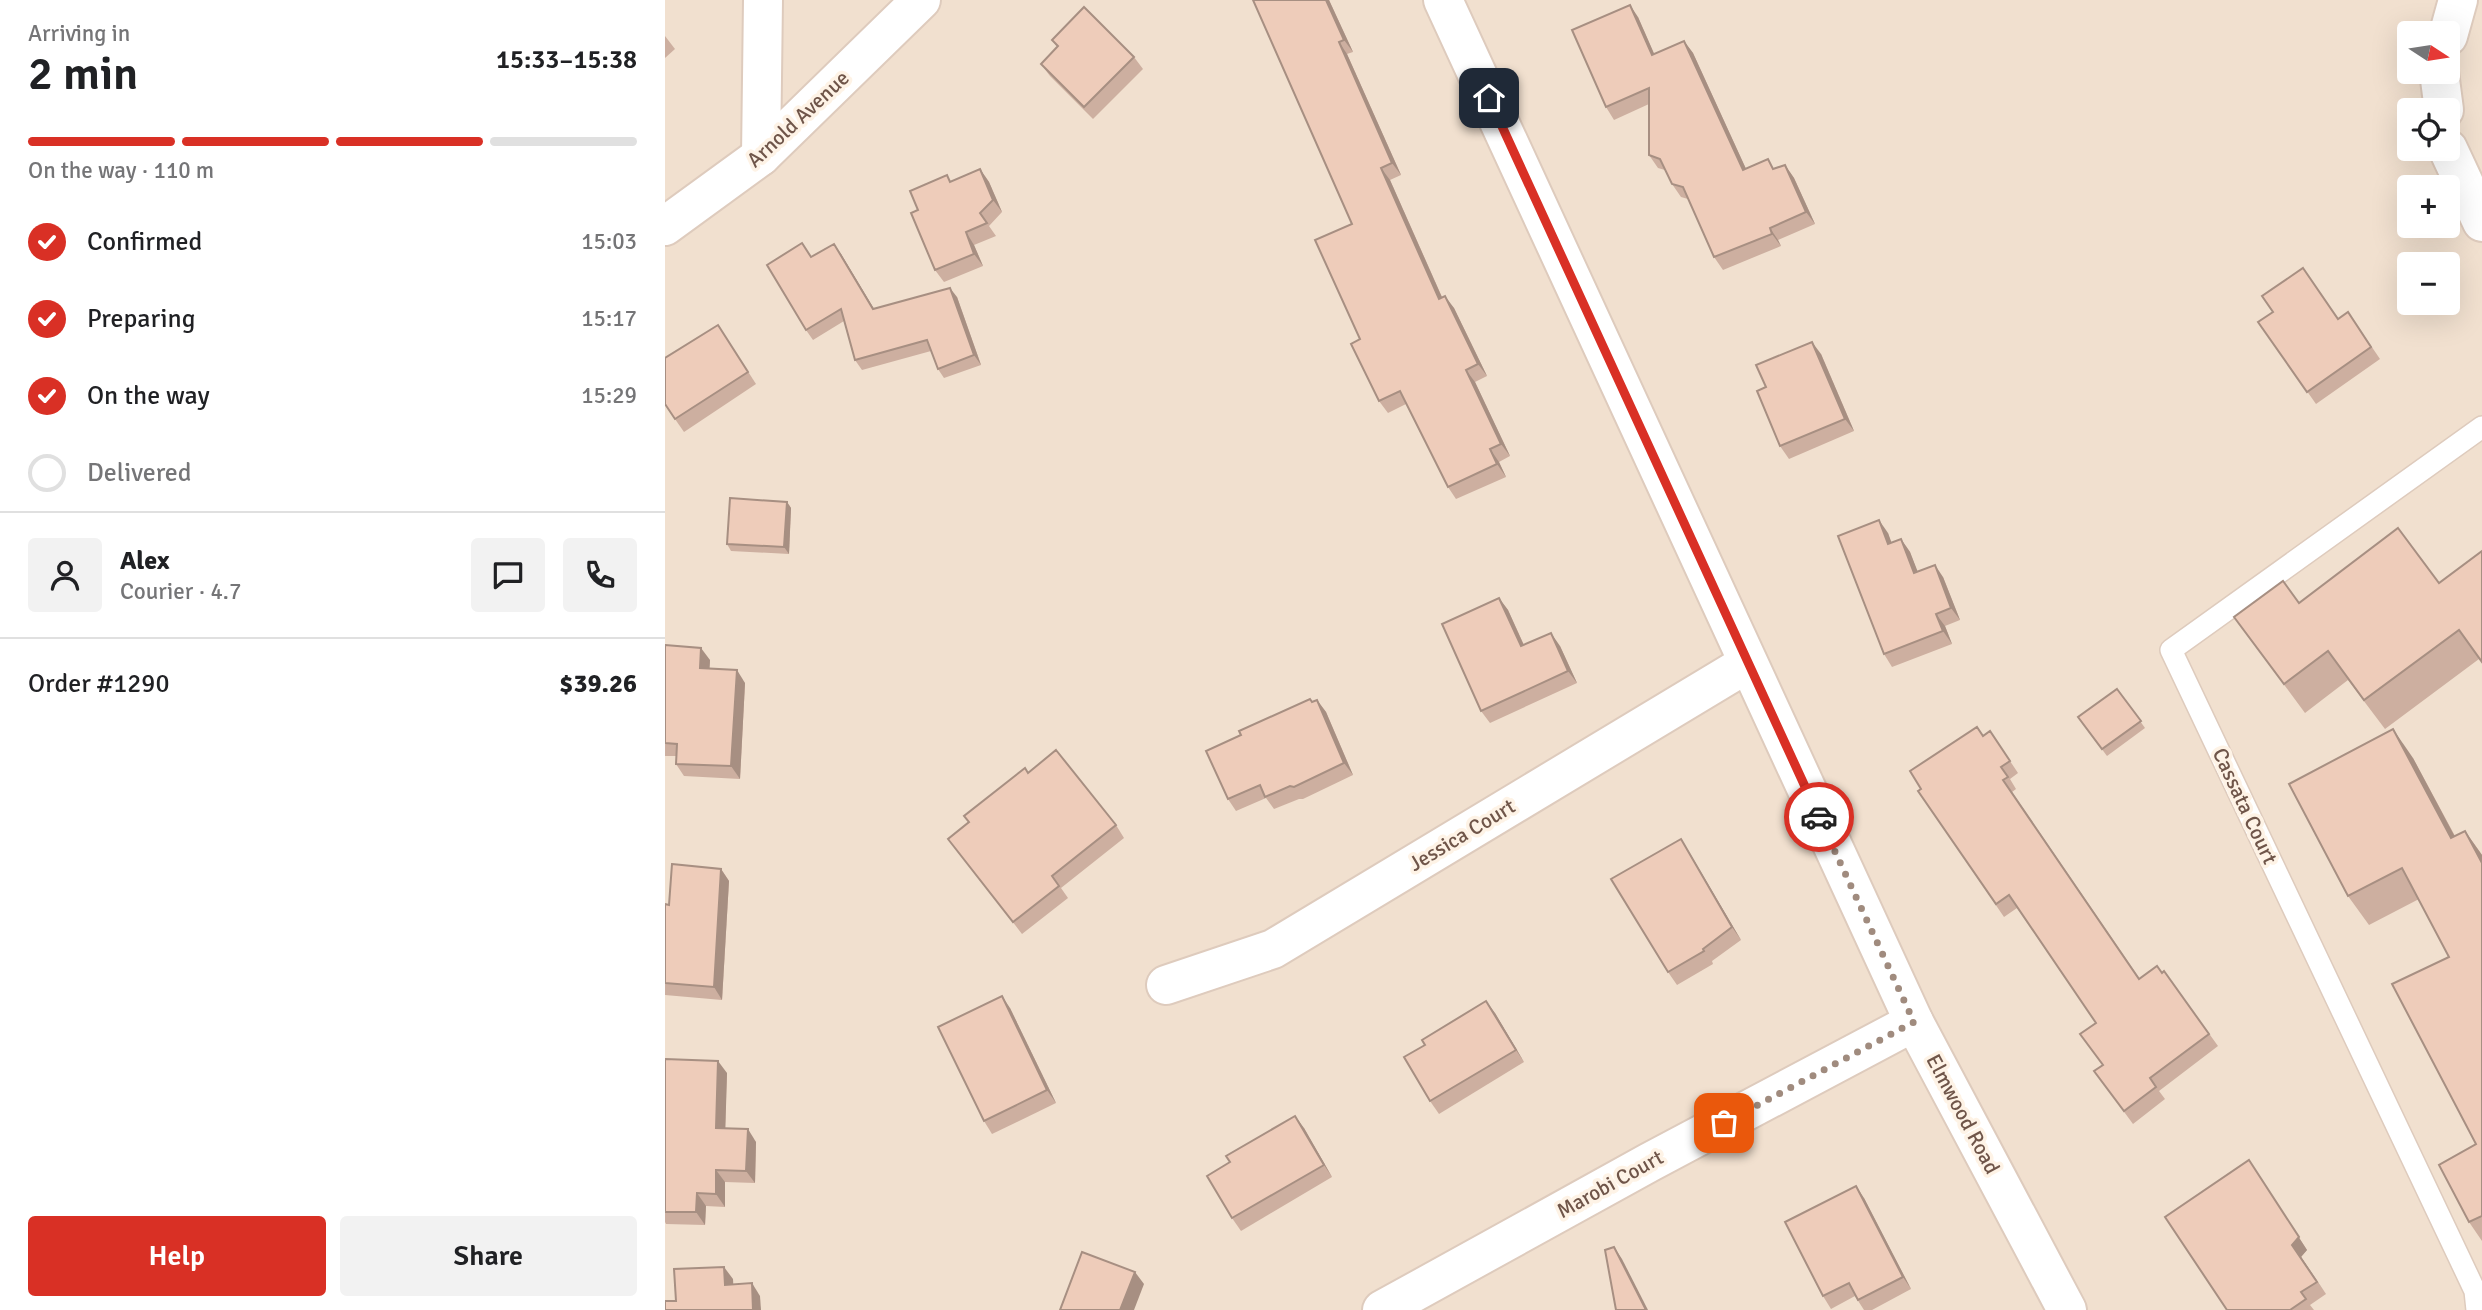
<!DOCTYPE html>
<meta charset="utf-8">
<style>
body{margin:0;font-family:Signika,sans-serif;background:#f2f2f2;color:#202124;height:100vh;display:flex;flex-direction:column;font-size:26px;white-space:nowrap}
*{box-sizing:border-box;margin:0}
p{font-size:23px;color:#757577}
.icon{flex:none;width:38px;height:38px;fill:none;stroke:currentColor;stroke-width:2;stroke-linecap:round;stroke-linejoin:round}
.map{position:relative;flex:1;overflow:hidden}
.drawer{display:flex;flex-direction:column;background:#fff;width:665px}
.drawer>*{flex:none}
.needle{width:46px;rotate:102deg}
.fabs{position:absolute;left:1732px;top:21px;display:grid;gap:14px}
.fabs a{display:grid;place-items:center;width:63px;height:63px;border-radius:7px;background:#fff;box-shadow:0 7px 28px #0002;font-size:35px}
.pin{position:absolute;display:grid;place-items:center;width:60px;height:60px;color:#fff;margin:-30px;border-radius:14px;box-shadow:0 4px 10px #0006}
.courier{position:absolute;display:grid;place-items:center;width:70px;height:70px;margin:-35px;border:5px solid #d93025;border-radius:50%;background:#fff;color:#222;box-shadow:0 2px 9px #0007}
.head em{font-style:normal;font-weight:600}
.head div{display:flex;flex-direction:column-reverse}
.head{display:flex;align-items:center;justify-content:space-between;height:119px;padding:0 28px}
h1{font-size:46px;font-weight:600;line-height:52px}
.bar{display:grid;grid-template-columns:repeat(4,1fr);gap:10px 7px;align-content:center;height:84px;padding:0 28px}
.bar i{height:9px;border-radius:5px;background:#e0e0e0}
.bar .active{background:#d93025}
.bar p{grid-column:span 4}
.line{display:flex;align-items:center;gap:18px;padding:0 28px;border-top:2px solid #e0e0e0}
.line div{flex:1}
.round{display:grid;place-items:center;flex:none;width:74px;height:74px;border-radius:7px;background:#f2f2f2}
ol{padding:0 28px;list-style:none}
li{display:flex;align-items:center;gap:21px;height:77px}
li p{margin-inline-start:auto}
li .icon{padding:7px;border-radius:50%;background:#d93025;color:#fff;stroke-width:4}
li:last-child{color:#757577}
li i{width:38px;height:38px;border:4px solid #e0e0e0;border-radius:50%}
.primary-button{display:flex;gap:14px;margin-top:auto;padding:14px 28px}
.primary-button a{flex:1;height:80px;border-radius:7px;background:#d93025;color:#fff;font-size:28px;font-weight:600;line-height:80px;text-align:center}
.primary-button a+a{background:#f2f2f2;color:#202124}
main{display:flex;flex:1;min-height:0}
.map>svg:first-child{display:block}
</style>
<main>
<section class="drawer">
<div class="head"><div><h1>2 min</h1><p>Arriving in</p></div><em>15:33–15:38</em></div>
<div class="bar"><i class="active"></i><i class="active"></i><i class="active"></i><i></i><p>On the way · 110 m</p></div>
<ol>
<li><svg class="icon" aria-label="check" viewBox="0 0 24 24"><path d="M5 12l5 5 9-10"/></svg>Confirmed<p>15:03</p></li>
<li><svg class="icon" aria-label="check" viewBox="0 0 24 24"><path d="M5 12l5 5 9-10"/></svg>Preparing<p>15:17</p></li>
<li><svg class="icon" aria-label="check" viewBox="0 0 24 24"><path d="M5 12l5 5 9-10"/></svg>On the way<p>15:29</p></li>
<li><i></i>Delivered</li>
</ol>
<div class="line" style="height:126px"><a class="round"><svg class="icon" aria-label="person" viewBox="0 0 24 24"><circle cx="12" cy="8" r="4"/><path d="M4 21q1-7 8-7t8 7"/></svg></a><div><b>Alex</b><p>Courier · 4.7</p></div><a class="round"><svg class="icon" aria-label="chat" viewBox="0 0 24 24"><path d="M4 5h16v11H9l-5 4z"/></svg></a><a class="round"><svg class="icon" aria-label="phone" viewBox="0 0 24 24"><path d="M5 4h4l2 5-3 2q2 4 5 5l2-3 5 2v4C11 20 4 13 5 4z"/></svg></a></div>
<div class="line" style="height:91px"><div>Order #1290</div><b>$39.26</b></div>
<div class="primary-button"><a>Help</a><a>Share</a></div>
</section>
<div class="map">
<svg width="1817" height="1310" viewBox="0 0 1817 1310">
<rect width="100%" height="100%" fill="#faefe0"/>
<!-- residential -->
<path fill="#f1e0cf" fill-rule="evenodd" d="M 0,0 L 1817,0 L 1817,1310 L 0,1310 ZM 1745,33 L 1783,33 L 1783,72 L 1745,72 ZM 1745,110 L 1783,110 L 1783,149 L 1745,149 ZM 1745,187 L 1783,187 L 1783,226 L 1745,226 ZM 1745,264 L 1783,264 L 1783,303 L 1745,303 Z"/>
<g fill="none" stroke-linecap="round" stroke-linejoin="round">
<!-- service casing -->
<g stroke="#decbbd" stroke-width="24">
<path id="service" d="M 1812,1310 L 1810,1291 L 1506,650 L 1817,427"/>
</g>
<!-- minor casing -->
<g stroke="#decbbd" stroke-width="42">
<g id="minor">
<path d="M 778,0 L 1249,1022 L 1402,1310"/>
<path d="M 1783,36 L 1793,0"/>
<path d="M 1774,72 L 1779,110"/>
<path d="M 1783,149 L 1817,222"/>
<path d="M 96,156 L 98,0"/>
<path d="M 501,985 L 608,949 L 1083,663"/>
<path d="M 717,1310 L 985,1162 L 1249,1022"/>
</g>
</g>
<!-- tertiary casing -->
<g stroke="#decbbd" stroke-width="42">
<path id="tertiary" d="M 0,226 L 96,156 L 256,0"/>
</g>
<!-- service -->
<use href="#service" stroke="#fff" stroke-width="21"/>
<!-- minor -->
<use href="#minor" stroke="#fff" stroke-width="38"/>
<!-- tertiary -->
<use href="#tertiary" stroke="#fff" stroke-width="38"/>
</g>
<!-- wall -->
<g fill="#cdafa0">
<path d="M 588,0 L 664,0 L 688,52 L 682,54 L 736,175 L 725,180 L 777,297 L 789,308 L 822,376 L 810,382 L 845,456 L 834,462 L 841,477 L 791,499 L 783,487 L 741,404 L 723,413 L 714,401 L 695,339 L 687,224 Z"/>
<path d="M 973,17 L 989,54 L 1019,41 L 1028,53 L 1081,169 L 1110,168 L 1120,165 L 1129,178 L 1150,224 L 1113,240 L 1116,246 L 1058,270 L 1049,257 L 1023,199 L 1016,197 L 1007,184 L 1000,170 L 993,168 L 984,155 L 984,104 L 949,120 L 941,107 Z"/>
<path d="M 0,36 L 10,49 L 0,58 Z"/>
<path d="M 387,40 L 469,57 L 478,69 L 428,119 L 385,76 L 376,64 L 392,47 Z"/>
<path d="M 315,169 L 324,182 L 337,212 L 324,226 L 331,236 L 309,245 L 318,266 L 279,282 L 270,270 L 253,210 L 282,175 L 286,182 Z"/>
<path d="M 176,254 L 209,309 L 292,297 L 316,365 L 279,378 L 273,369 L 266,351 L 197,370 L 190,360 L 179,321 L 148,340 L 141,330 L 147,257 Z"/>
<path d="M 1683,312 L 1715,359 L 1651,404 L 1593,322 L 1673,319 Z"/>
<path d="M 53,325 L 91,384 L 19,432 L 10,419 Z"/>
<path d="M 1156,354 L 1189,431 L 1124,459 L 1115,446 L 1101,387 Z"/>
<path d="M 122,502 L 126,508 L 124,554 L 66,551 L 62,544 Z"/>
<path d="M 1223,533 L 1226,543 L 1236,539 L 1245,552 L 1252,571 L 1278,577 L 1295,620 L 1280,626 L 1287,644 L 1227,667 L 1219,654 Z"/>
<path d="M 1817,551 L 1817,663 L 1814,659 L 1720,729 L 1683,680 L 1640,713 L 1569,617 L 1634,603 L 1774,583 Z"/>
<path d="M 834,598 L 843,610 L 859,645 L 895,646 L 912,683 L 825,723 L 816,711 Z"/>
<path d="M 0,645 L 45,660 L 44,669 L 80,683 L 75,779 L 19,776 L 11,764 L 11,756 L 0,756 Z"/>
<path d="M 1452,689 L 1480,728 L 1442,756 L 1413,717 Z"/>
<path d="M 652,700 L 661,712 L 688,775 L 638,799 L 634,799 L 609,809 L 601,798 L 571,811 L 563,799 L 647,702 Z"/>
<path d="M 1325,731 L 1353,773 L 1345,779 L 1351,789 L 1347,792 L 1475,979 L 1499,971 L 1553,1046 L 1494,1091 L 1500,1099 L 1468,1124 L 1429,1071 L 1437,1065 L 1431,1023 L 1352,908 L 1339,917 L 1253,791 Z"/>
<path d="M 1748,758 L 1790,836 L 1800,831 L 1817,855 L 1817,1241 L 1804,1222 L 1811,1144 L 1784,957 L 1754,899 L 1704,925 L 1683,896 Z"/>
<path d="M 363,773 L 451,825 L 459,838 L 396,888 L 403,898 L 357,934 L 283,839 Z"/>
<path d="M 1016,839 L 1024,852 L 1076,940 L 1047,961 L 1048,964 L 1012,985 L 1003,972 Z"/>
<path d="M 56,869 L 64,881 L 57,1000 L 0,995 L 0,904 L 4,905 Z"/>
<path d="M 345,1008 L 391,1103 L 327,1134 L 319,1121 Z"/>
<path d="M 830,1013 L 859,1062 L 774,1114 L 765,1101 Z"/>
<path d="M 0,1059 L 62,1073 L 60,1128 L 91,1142 L 90,1183 L 60,1182 L 60,1207 L 41,1206 L 40,1225 L 1,1224 L 0,1222 Z"/>
<path d="M 639,1128 L 667,1177 L 576,1231 L 567,1218 Z"/>
<path d="M 1584,1160 L 1642,1250 L 1636,1257 L 1661,1294 L 1645,1305 L 1649,1310 L 1562,1310 Z"/>
<path d="M 1199,1198 L 1246,1289 L 1207,1310 L 1199,1310 L 1190,1296 L 1166,1309 L 1158,1296 Z"/>
</g>
<!-- shaded-wall -->
<g fill="#a78f82">
<path d="M 661,0 L 664,0 L 688,52 L 679,40 Z"/>
<path d="M 965,5 L 973,17 L 995,67 L 987,55 Z"/>
<path d="M 1019,41 L 1028,53 L 1087,182 L 1078,170 Z"/>
<path d="M 674,42 L 682,54 L 736,175 L 727,163 Z"/>
<path d="M 1120,165 L 1129,178 L 1150,224 L 1141,212 Z"/>
<path d="M 716,168 L 725,180 L 783,311 L 774,299 Z"/>
<path d="M 315,169 L 324,182 L 337,212 L 328,200 Z"/>
<path d="M 1105,228 L 1113,240 L 1116,246 L 1107,234 Z"/>
<path d="M 301,232 L 309,245 L 318,266 L 309,254 Z"/>
<path d="M 169,244 L 176,254 L 215,319 L 208,309 Z"/>
<path d="M 285,288 L 292,297 L 316,365 L 309,355 Z"/>
<path d="M 780,296 L 789,308 L 822,376 L 813,364 Z"/>
<path d="M 1147,342 L 1156,354 L 1189,431 L 1180,419 Z"/>
<path d="M 801,370 L 810,382 L 845,456 L 836,444 Z"/>
<path d="M 825,449 L 834,462 L 841,477 L 832,464 Z"/>
<path d="M 122,502 L 126,508 L 124,554 L 119,547 Z"/>
<path d="M 1214,520 L 1223,533 L 1232,557 L 1223,544 Z"/>
<path d="M 1236,539 L 1245,552 L 1258,585 L 1249,573 Z"/>
<path d="M 1270,565 L 1278,577 L 1295,620 L 1286,608 Z"/>
<path d="M 834,598 L 843,610 L 865,659 L 856,646 Z"/>
<path d="M 1271,614 L 1280,626 L 1287,644 L 1278,631 Z"/>
<path d="M 886,633 L 895,646 L 912,683 L 903,671 Z"/>
<path d="M 36,648 L 45,660 L 44,680 L 35,668 Z"/>
<path d="M 72,670 L 80,683 L 75,779 L 66,766 Z"/>
<path d="M 652,700 L 661,712 L 688,775 L 679,763 Z"/>
<path d="M 1728,729 L 1748,758 L 1806,867 L 1786,838 Z"/>
<path d="M 1800,831 L 1817,855 L 1817,863 Z"/>
<path d="M 1016,839 L 1024,852 L 1076,940 L 1067,927 Z"/>
<path d="M 56,869 L 64,881 L 57,1000 L 49,987 Z"/>
<path d="M 337,996 L 345,1008 L 391,1103 L 382,1090 Z"/>
<path d="M 821,1001 L 830,1013 L 859,1062 L 851,1050 Z"/>
<path d="M 53,1061 L 62,1073 L 60,1140 L 51,1128 Z"/>
<path d="M 630,1116 L 639,1128 L 667,1177 L 659,1165 Z"/>
<path d="M 83,1129 L 91,1142 L 90,1183 L 81,1171 Z"/>
<path d="M 1584,1160 L 1642,1250 L 1636,1257 L 1661,1294 L 1627,1245 Z"/>
<path d="M 51,1170 L 60,1182 L 60,1207 L 51,1194 Z"/>
<path d="M 1191,1186 L 1199,1198 L 1246,1289 L 1238,1277 Z"/>
<path d="M 32,1193 L 41,1206 L 40,1225 L 31,1212 Z"/>
<path d="M 949,1247 L 957,1259 L 983,1310 L 981,1310 Z"/>
<path d="M 59,1267 L 68,1279 L 69,1298 L 60,1285 Z"/>
<path d="M 470,1272 L 479,1284 L 469,1310 L 455,1310 Z"/>
<path d="M 87,1283 L 95,1296 L 96,1310 L 88,1310 Z"/>
</g>
<!-- building -->
<g fill="#eeccba" stroke="#a78f82" stroke-width="2">
<path d="M 588,0 L 661,0 L 679,40 L 674,42 L 727,163 L 716,168 L 774,299 L 780,296 L 813,364 L 801,370 L 836,444 L 825,449 L 832,464 L 783,487 L 735,391 L 714,401 L 686,344 L 695,339 L 650,240 L 687,224 Z"/>
<path d="M 965,5 L 987,55 L 1019,41 L 1078,170 L 1103,159 L 1108,169 L 1120,165 L 1141,212 L 1105,228 L 1107,234 L 1049,257 L 1018,187 L 1007,184 L 995,159 L 984,155 L 984,88 L 941,107 L 907,30 Z"/>
<path d="M 419,7 L 469,57 L 419,107 L 376,64 L 393,46 L 387,40 Z"/>
<path d="M 315,169 L 328,200 L 315,213 L 322,223 L 301,232 L 309,254 L 270,270 L 246,213 L 253,210 L 245,191 L 282,175 L 285,182 Z"/>
<path d="M 137,243 L 146,257 L 169,244 L 208,309 L 285,288 L 309,355 L 273,369 L 262,340 L 190,360 L 176,309 L 141,330 L 102,265 Z"/>
<path d="M 1638,268 L 1673,319 L 1683,312 L 1706,347 L 1642,392 L 1593,322 L 1608,312 L 1597,296 Z"/>
<path d="M 53,325 L 83,372 L 10,419 L 0,404 L 0,358 Z"/>
<path d="M 1147,342 L 1180,419 L 1115,446 L 1092,391 L 1101,387 L 1091,365 Z"/>
<path d="M 65,498 L 122,502 L 119,547 L 62,544 Z"/>
<path d="M 1214,520 L 1223,544 L 1236,539 L 1249,573 L 1270,565 L 1286,608 L 1271,614 L 1278,631 L 1219,654 L 1173,536 Z"/>
<path d="M 1733,528 L 1774,583 L 1817,551 L 1817,662 L 1794,630 L 1699,700 L 1663,651 L 1619,684 L 1569,617 L 1618,581 L 1634,603 Z"/>
<path d="M 834,598 L 856,646 L 886,633 L 903,671 L 816,711 L 777,624 Z"/>
<path d="M 0,645 L 36,648 L 35,668 L 72,670 L 66,766 L 11,764 L 12,744 L 0,743 Z"/>
<path d="M 1452,689 L 1476,721 L 1437,749 L 1413,717 Z"/>
<path d="M 645,699 L 647,702 L 652,700 L 679,763 L 629,787 L 625,786 L 600,797 L 595,785 L 563,799 L 541,751 L 576,735 L 574,731 Z"/>
<path d="M 1312,727 L 1318,736 L 1325,731 L 1345,761 L 1336,767 L 1343,777 L 1338,780 L 1474,979 L 1492,966 L 1497,973 L 1499,971 L 1544,1034 L 1485,1078 L 1491,1087 L 1459,1111 L 1429,1071 L 1438,1065 L 1415,1034 L 1431,1023 L 1344,895 L 1331,904 L 1253,791 L 1256,789 L 1245,771 Z"/>
<path d="M 1728,729 L 1786,838 L 1800,831 L 1817,863 L 1817,1216 L 1804,1222 L 1774,1165 L 1811,1144 L 1727,984 L 1784,957 L 1737,868 L 1683,896 L 1624,784 Z"/>
<path d="M 391,750 L 451,825 L 387,876 L 394,886 L 348,922 L 283,839 L 304,822 L 299,816 L 360,768 L 363,773 Z"/>
<path d="M 1016,839 L 1067,927 L 1038,949 L 1039,951 L 1003,972 L 946,879 Z"/>
<path d="M 7,864 L 56,869 L 49,987 L 0,983 L 0,904 L 4,905 Z"/>
<path d="M 337,996 L 382,1090 L 319,1121 L 273,1027 Z"/>
<path d="M 821,1001 L 851,1050 L 765,1101 L 739,1057 L 760,1045 L 757,1040 Z"/>
<path d="M 0,1059 L 53,1061 L 51,1128 L 83,1129 L 81,1171 L 51,1170 L 51,1194 L 32,1193 L 31,1212 L 0,1212 Z"/>
<path d="M 630,1116 L 659,1165 L 567,1218 L 542,1176 L 565,1162 L 561,1156 Z"/>
<path d="M 1584,1160 L 1634,1237 L 1627,1245 L 1652,1282 L 1636,1292 L 1641,1299 L 1625,1310 L 1562,1310 L 1500,1217 Z"/>
<path d="M 1191,1186 L 1238,1277 L 1193,1300 L 1184,1283 L 1158,1296 L 1120,1222 Z"/>
<path d="M 949,1247 L 981,1310 L 951,1310 L 940,1250 Z"/>
<path d="M 417,1252 L 470,1272 L 455,1310 L 395,1310 Z"/>
<path d="M 59,1267 L 60,1285 L 87,1283 L 88,1310 L 0,1310 L 0,1301 L 11,1301 L 9,1269 Z"/>
</g>
<g fill="none" stroke-linecap="round" stroke-linejoin="round">
<!-- done -->
<path stroke="#a08b7e" stroke-width="7" stroke-dasharray="0 12.6" d="M 1059,1123 L 1249,1022 L 1154,817"/>
<!-- route -->
<path stroke="#d93025" stroke-width="9" d="M 824,98 L 1154,817"/>
</g>
<g text-anchor="middle" dominant-baseline="central" stroke-width="7" stroke-linejoin="round" paint-order="stroke">
<!-- street labels -->
<g font-size="21" fill="#6f5549" stroke="#fef3e6">
<text transform="translate(133 119) rotate(-43)">Arnold Avenue</text>
<text transform="translate(1580 806) rotate(65)">Cassata Court</text>
<text transform="translate(797 835) rotate(-31)">Jessica Court</text>
<text transform="translate(1298 1114) rotate(62)">Elmwood Road</text>
<text transform="translate(945 1184) rotate(-29)">Marobi Court</text>
</g>
</g>
</svg>
<div class="fabs">
<a><svg class="needle" viewBox="-14 -14 28 28"><path d="M0-13l5 13h-10z" fill="#e53935"/><path d="M0 13l5-13h-10z" fill="#757577"/></svg></a>
<a><svg class="icon" aria-label="locate" viewBox="0 0 24 24"><circle cx="12" cy="12" r="6"/><path d="M12 2v4M12 18v4M2 12h4M18 12h4"/></svg></a>
<a>+</a>
<a>−</a>
</div>
<div class="pin" style="left:1059px;top:1123px;background:#ea580c"><svg class="icon" aria-label="bag" viewBox="0 0 24 24"><path d="M5 8h14l-1 12H6zM9 8a3 3 0 0 1 6 0"/></svg></div>
<div class="pin" style="left:824px;top:98px;background:#1f2937"><svg class="icon" aria-label="home" viewBox="0 0 24 24"><path d="M3 11l9-7 9 7M6 9v11h12V9"/></svg></div>
<div class="courier" style="left:1154px;top:817px"><svg class="icon" aria-label="car" viewBox="0 0 24 24"><path d="M5 17H2v-5l4-1 3-4h7l3 4 3 1v5h-3M9 17h6M6 11h13"/><circle cx="7" cy="17" r="2"/><circle cx="17" cy="17" r="2"/></svg></div>
</div>
</main>
